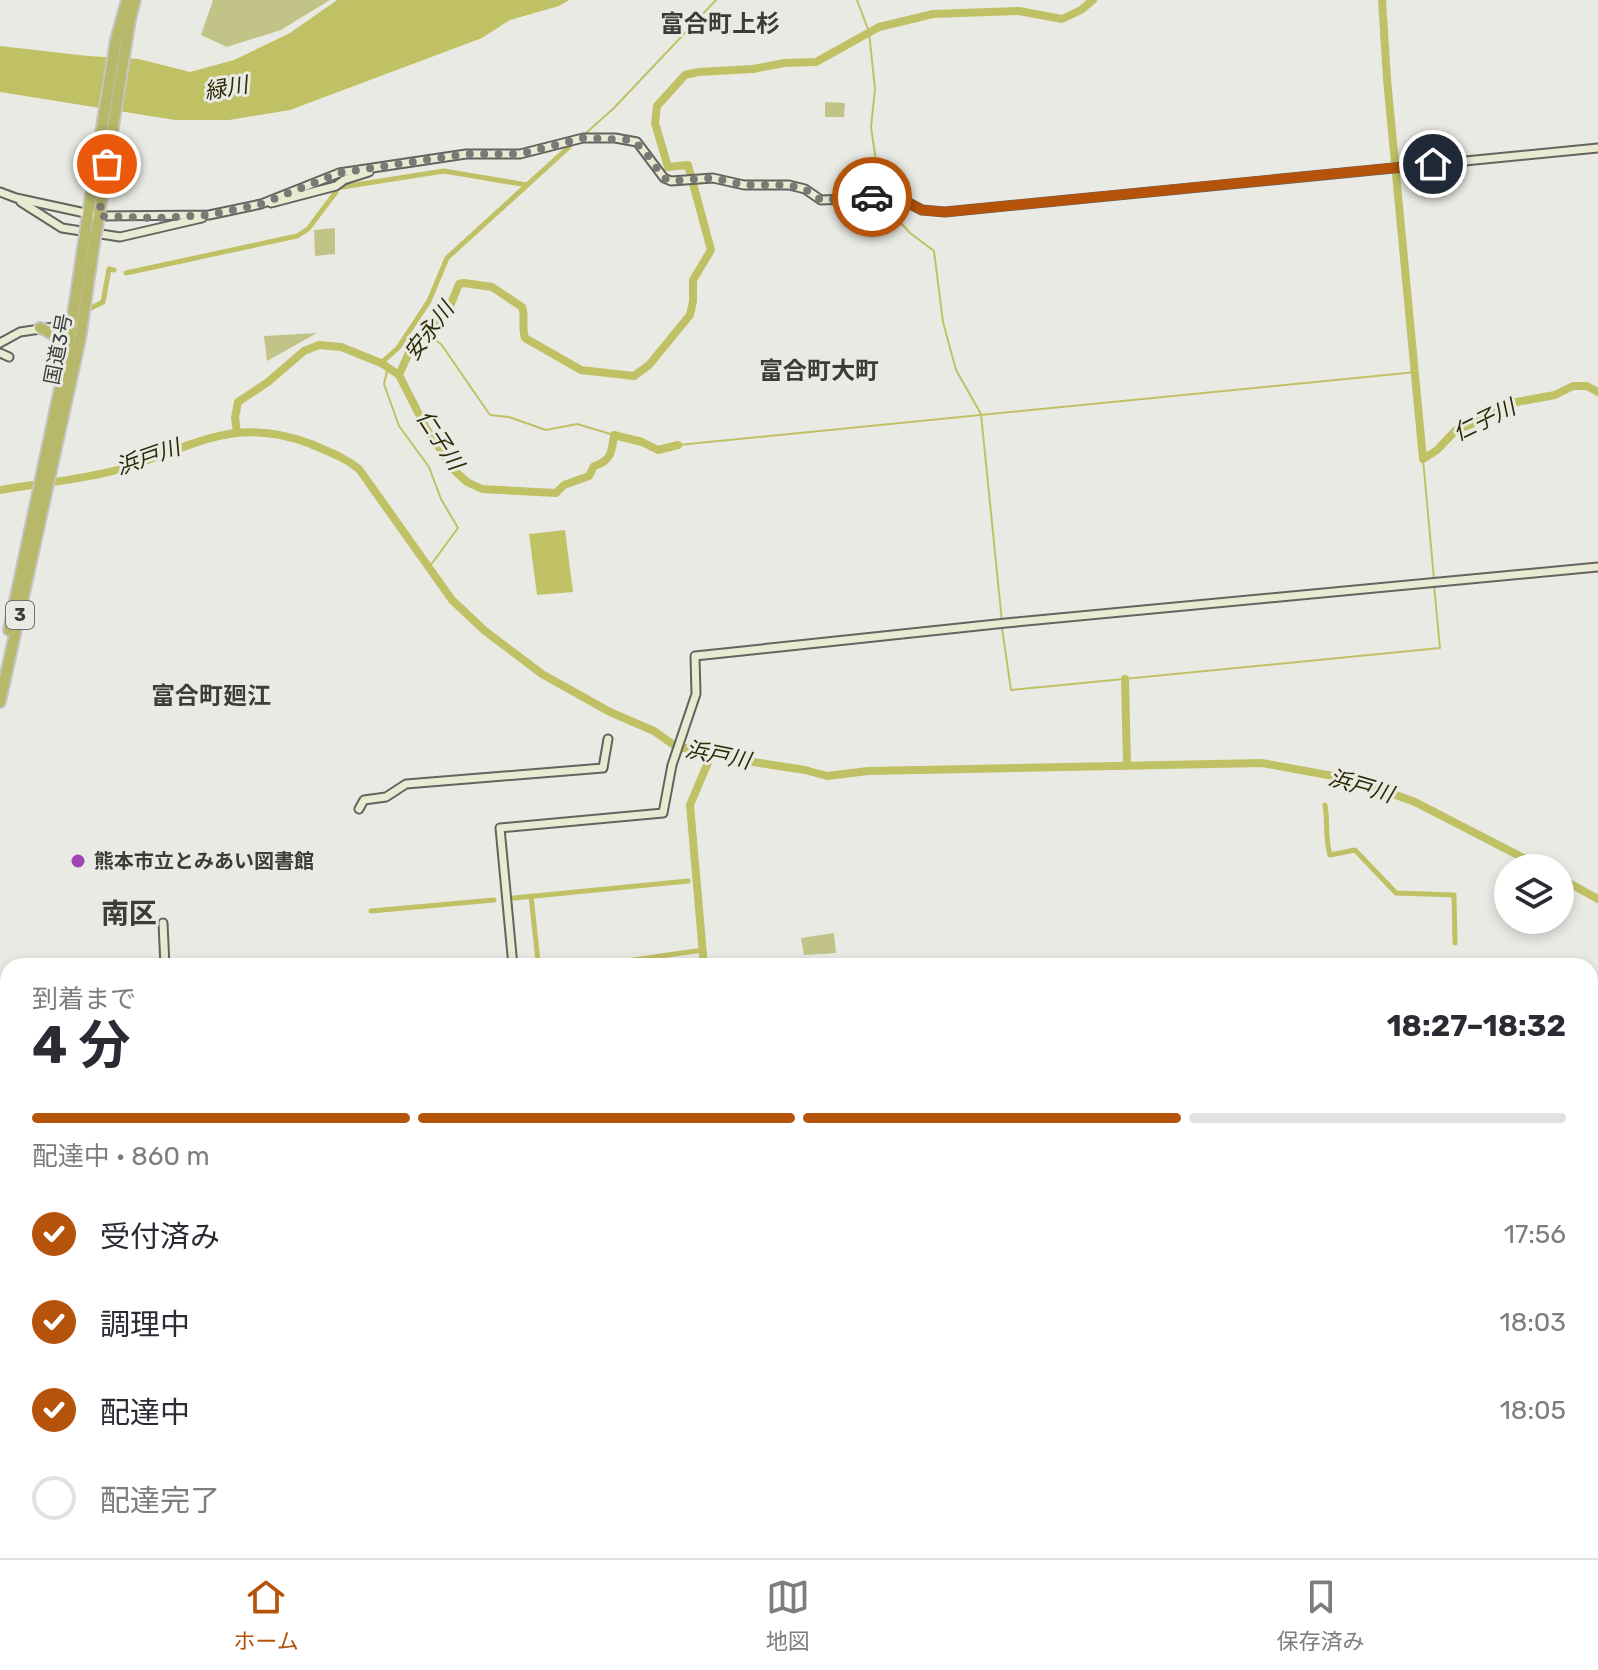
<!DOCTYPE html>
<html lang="ja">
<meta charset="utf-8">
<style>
body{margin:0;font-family:Rubik,"Noto Sans JP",sans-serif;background:#f2f2f3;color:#2b2b33;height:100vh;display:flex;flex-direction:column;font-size:30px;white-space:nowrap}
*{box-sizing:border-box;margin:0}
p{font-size:26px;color:#7c7c81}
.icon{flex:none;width:44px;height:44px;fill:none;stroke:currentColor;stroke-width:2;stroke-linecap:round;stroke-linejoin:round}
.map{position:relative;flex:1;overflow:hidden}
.details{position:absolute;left:0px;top:958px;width:1598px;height:600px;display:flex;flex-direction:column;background:#fff;border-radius:24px 24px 0 0;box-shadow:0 4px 12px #0003}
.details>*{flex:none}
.fabs{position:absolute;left:1494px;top:854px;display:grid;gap:16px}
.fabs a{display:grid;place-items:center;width:80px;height:80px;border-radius:50%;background:#fff;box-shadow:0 4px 12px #0003;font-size:40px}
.pin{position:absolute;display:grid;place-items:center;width:68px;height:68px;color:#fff;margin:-34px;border:4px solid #fff;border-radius:50%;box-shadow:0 2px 8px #0007}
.courier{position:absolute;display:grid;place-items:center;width:80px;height:80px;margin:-40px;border:6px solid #b45309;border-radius:50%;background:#fff;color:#222;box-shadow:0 2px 10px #0007}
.summary em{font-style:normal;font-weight:700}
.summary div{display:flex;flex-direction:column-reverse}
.summary{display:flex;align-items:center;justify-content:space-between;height:136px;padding:0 32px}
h1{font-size:52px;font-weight:700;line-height:60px}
.bar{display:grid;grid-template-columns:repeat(4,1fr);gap:12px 8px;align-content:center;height:96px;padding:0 32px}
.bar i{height:10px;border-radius:6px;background:#e1e1e2}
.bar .on{background:#b45309}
.bar p{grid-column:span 4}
ol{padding:0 32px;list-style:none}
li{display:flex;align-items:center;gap:24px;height:88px}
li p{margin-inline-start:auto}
li .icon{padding:8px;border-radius:50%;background:#b45309;color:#fff;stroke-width:4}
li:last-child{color:#7c7c81}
li i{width:44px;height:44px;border:4px solid #e1e1e2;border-radius:50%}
.dock{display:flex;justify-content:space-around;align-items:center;height:112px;border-top:2px solid #e1e1e2;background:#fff;font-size:22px;color:#7c7c81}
.dock a{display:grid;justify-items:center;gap:4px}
.dock .on{color:#b45309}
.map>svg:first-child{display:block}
</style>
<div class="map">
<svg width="1598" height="1558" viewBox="0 0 1598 1558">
<rect width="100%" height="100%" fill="#eaeae5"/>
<!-- green -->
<g fill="#c2c487">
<path d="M 213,0 L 330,0 L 281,30 L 227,47 L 201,35 Z"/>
<path d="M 825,102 L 845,103 L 844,117 L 825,117 Z"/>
<path d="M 335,228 L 335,254 L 315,256 L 314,230 Z"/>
<path d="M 317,333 L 267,361 L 264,336 Z"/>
<path d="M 834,933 L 836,953 L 804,955 L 801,938 Z"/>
</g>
<!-- forest -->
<path fill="#c1c266" d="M 565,530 L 573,592 L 537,595 L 529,534 Z"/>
<!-- water -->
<path fill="#c0c165" d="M 337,0 L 569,0 L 559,6 L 510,20 L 482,38 L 290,110 L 229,120 L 175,120 L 0,92 L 0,46 L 88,56 L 139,59 L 190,72 L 234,60 L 290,33 Z"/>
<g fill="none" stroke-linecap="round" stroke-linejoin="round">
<!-- stream -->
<g stroke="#c0c165" stroke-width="2">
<path d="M 857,0 L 869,32 L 875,89 L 871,127 L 881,195"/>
<path d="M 586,133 L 614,108 L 716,0"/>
<path d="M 881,201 L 910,233 L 934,251 L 943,322 L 956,370 L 981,414 L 1002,622"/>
<path d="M 425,333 L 441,344 L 490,415 L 509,417 L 546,430 L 577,424 L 614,435"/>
<path d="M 388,367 L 384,384 L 399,426 L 429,467 L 441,499 L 458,528 L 430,566"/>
<path d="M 678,445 L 1416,372"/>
<path d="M 1423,459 L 1434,579"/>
<path d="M 1002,628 L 1011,690 L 1440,648 L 1434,585"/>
<path d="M 332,1550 L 333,1558"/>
</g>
<!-- canal -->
<g stroke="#c0c165" stroke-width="5">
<path d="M 342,187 L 444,171 L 527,185"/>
<path d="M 126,273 L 297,236 L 308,229 L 336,192"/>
<path d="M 91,308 L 103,302 L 109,269 L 114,270"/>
<path d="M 381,363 L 398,348 L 429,301 L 447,258 L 569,147"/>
<path d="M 1325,805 C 1328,822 1325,838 1330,855 L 1355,850 L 1396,893 L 1454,895 L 1455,943"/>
<path d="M 531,896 L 538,961"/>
<path d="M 514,898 L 688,881"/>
<path d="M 371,911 L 494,900"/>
<path d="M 591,966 L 703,950"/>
<path d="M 235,1550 L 236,1558"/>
</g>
<!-- river -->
<g stroke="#c0c165" stroke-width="8">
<path d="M 1382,0 L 1387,79 L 1423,459 L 1437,450 L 1456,430 L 1480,421 L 1516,402 L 1555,395 L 1573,386 L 1587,386 L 1598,392"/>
<path d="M 399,375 L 411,348 L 448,311 L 459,284 L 464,283 L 492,287 L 522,307 C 526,317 521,327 525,338 L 581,370 L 634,376 L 649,365 L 690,315 L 693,301 L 693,280 L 711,250 L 688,165 L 668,167 L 655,123 L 657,106 L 685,75 L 698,72 L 753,69 L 784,63 L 816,62 L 879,27 L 933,14 L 1019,11 L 1062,19 L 1081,10 L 1093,0"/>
<path d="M 237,432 L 235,418 L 238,402 L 268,382 L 304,351 L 319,345 L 341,347 L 381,363 L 399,375 L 426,428 L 455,471 L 467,482 L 482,489 L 556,493 L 564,485 L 589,476 L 594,466 C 611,461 612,452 614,435 L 642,442 L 658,450 L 678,445"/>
<path d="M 0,490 C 41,483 81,480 121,469 C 192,448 233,414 311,444 C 329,452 344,457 359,469 L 452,600 L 485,631 L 542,674 L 610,712 L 654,731 L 678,748 L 694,748 L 734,759 L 805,770 L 827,776 L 868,771 L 1262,763 L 1355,780 L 1415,802 L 1543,868"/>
<path d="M 1125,679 L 1127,764"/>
<path d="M 1560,878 L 1598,899"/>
<path d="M 704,966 L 690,805 L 712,753"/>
<path d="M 1590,1348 L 1598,1347"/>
<path d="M 758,1550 L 759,1558"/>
</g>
<!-- secondary casing -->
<g stroke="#63635f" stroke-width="11">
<g id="secondary">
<path d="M 0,192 L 16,198 L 99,216 L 209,215 L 261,204 L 339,173 L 466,154 L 520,154 L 583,138 L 615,138 L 637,142 L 664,178 L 671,181 L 713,178 L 744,185 L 789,185 L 805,189 L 821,200 L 897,197 L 922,210 L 945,212 L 1598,148"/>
<path d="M 21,202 L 62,228 L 120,237 L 202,218"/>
<path d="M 271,203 L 336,186 L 344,180 L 369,172"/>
<path d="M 0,343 L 20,332 L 74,324"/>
<path d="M 0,353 L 9,357"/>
<path d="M 359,809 L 364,800 L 386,797 L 406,784 L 603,768 L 608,739"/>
<path d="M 163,923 L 165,966"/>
<path d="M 513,966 L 500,828 L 663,813 L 672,765 L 696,694 L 695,656 L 1006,623 L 1598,567"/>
<path d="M 0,1057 L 8,1057"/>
<path d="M 1590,1132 L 1598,1131"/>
<path d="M 0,1210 L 8,1292"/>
<path d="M 32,1550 L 33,1558"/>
<path d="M 567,1550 L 568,1558"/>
</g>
</g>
<!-- highway casing -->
<g stroke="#c4c5c4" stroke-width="14">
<g id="highway">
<path d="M 86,227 L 116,40 L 127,0"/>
<path d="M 97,228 L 130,19 L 135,0"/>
<path d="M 40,328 C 56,334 63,341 64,358"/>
<path d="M 9,630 L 67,355 L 85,235"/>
<path d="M 0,702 L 80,339 L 95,237"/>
</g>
</g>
<!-- secondary -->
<use href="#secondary" stroke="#e9ead2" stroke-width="7"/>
<!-- highway -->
<use href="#highway" stroke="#b7b869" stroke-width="10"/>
<!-- highway-bridge casing -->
<g stroke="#c4c5c4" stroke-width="14" stroke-linecap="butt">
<g id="highway-bridge">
<path d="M 85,235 L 86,227"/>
<path d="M 95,237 L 97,228"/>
</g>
</g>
<!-- highway-bridge -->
<use href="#highway-bridge" stroke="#b7b869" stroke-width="10"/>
</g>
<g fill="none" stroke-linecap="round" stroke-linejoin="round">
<!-- done -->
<path stroke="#797a76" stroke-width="8" stroke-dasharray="0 14.4" d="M 107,164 L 99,216 L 157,218 L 209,215 L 261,204 L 339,173 L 466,154 L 520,154 L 583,138 L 632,140 L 643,149 L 664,178 L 671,181 L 713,178 L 744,185 L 789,185 L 805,189 L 821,200 L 872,197"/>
<!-- route -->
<path stroke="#b45309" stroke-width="10" d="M 872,197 L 897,197 L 922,210 L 945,212 L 1433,164"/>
</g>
<!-- markers -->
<circle fill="#9d46b2" stroke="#eaeae5" stroke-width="3" cx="78" cy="861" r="8"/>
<g text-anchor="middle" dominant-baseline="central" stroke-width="6" stroke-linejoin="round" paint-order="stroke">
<!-- shield labels -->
<rect fill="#eaeae5" stroke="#70716e" stroke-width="2" x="6" y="601" width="28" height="28" rx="6"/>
<g font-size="18" font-weight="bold" fill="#3c3d3b">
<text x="20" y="615">3</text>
</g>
<!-- street labels -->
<g font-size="20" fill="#3c3d3b" stroke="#eaeae5">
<text transform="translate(58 349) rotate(-79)">国道3号</text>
</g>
<!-- poi labels -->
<g font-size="20" font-weight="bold" fill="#3c3d3b" stroke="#eaeae5" text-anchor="start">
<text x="94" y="861">熊本市立とみあい図書館</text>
</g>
<!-- water labels -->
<g font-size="22" font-style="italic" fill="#2b2b03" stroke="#eaeae5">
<text transform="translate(226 88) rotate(-10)">緑川</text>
<text transform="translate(429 331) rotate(-53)">安永川</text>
<text transform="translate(1484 420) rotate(-26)">仁子川</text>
<text transform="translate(440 440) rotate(57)">仁子川</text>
<text transform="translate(148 457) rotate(-19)">浜戸川</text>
<text transform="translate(718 755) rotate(11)">浜戸川</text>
<text transform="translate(1361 786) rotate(16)">浜戸川</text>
</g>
<!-- quarter labels -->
<g font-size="24" font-weight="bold" fill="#3c3d3b" stroke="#eaeae5">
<text x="720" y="24">富合町上杉</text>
<text x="819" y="371">富合町大町</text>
<text x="211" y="696">富合町廻江</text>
</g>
<!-- district labels -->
<g font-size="28" font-weight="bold" fill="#3c3d3b" stroke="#eaeae5">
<text x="129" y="913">南区</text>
</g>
</g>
</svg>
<div class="fabs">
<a><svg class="icon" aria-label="layers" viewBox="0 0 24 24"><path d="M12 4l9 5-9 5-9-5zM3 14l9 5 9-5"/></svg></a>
</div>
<div class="pin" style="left:107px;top:164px;background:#ea580c"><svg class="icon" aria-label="bag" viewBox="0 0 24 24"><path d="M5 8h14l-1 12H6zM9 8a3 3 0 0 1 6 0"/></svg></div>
<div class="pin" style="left:1433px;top:164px;background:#1f2937"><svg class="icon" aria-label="home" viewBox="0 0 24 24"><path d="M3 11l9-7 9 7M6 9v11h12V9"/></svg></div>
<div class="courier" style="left:872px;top:197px"><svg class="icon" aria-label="car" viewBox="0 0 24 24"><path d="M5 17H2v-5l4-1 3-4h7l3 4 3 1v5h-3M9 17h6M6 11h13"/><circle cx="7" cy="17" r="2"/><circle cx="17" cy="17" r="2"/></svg></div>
<section class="details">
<div class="summary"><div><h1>4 分</h1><p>到着まで</p></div><em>18:27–18:32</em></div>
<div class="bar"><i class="on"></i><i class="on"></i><i class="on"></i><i></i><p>配達中 · 860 m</p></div>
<ol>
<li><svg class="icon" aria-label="check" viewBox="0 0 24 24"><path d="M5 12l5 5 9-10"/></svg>受付済み<p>17:56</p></li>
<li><svg class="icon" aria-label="check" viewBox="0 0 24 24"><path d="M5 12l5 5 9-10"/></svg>調理中<p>18:03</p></li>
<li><svg class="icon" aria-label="check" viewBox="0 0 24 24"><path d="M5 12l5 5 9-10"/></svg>配達中<p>18:05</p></li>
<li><i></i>配達完了</li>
</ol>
</section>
</div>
<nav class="dock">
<a class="on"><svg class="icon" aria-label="home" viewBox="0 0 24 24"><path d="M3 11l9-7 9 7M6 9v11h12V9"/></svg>ホーム</a>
<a><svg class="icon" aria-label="map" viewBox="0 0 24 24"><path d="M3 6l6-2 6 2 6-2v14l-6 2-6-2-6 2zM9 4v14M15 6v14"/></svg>地図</a>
<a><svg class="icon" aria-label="saved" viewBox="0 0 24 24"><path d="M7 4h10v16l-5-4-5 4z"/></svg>保存済み</a>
</nav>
